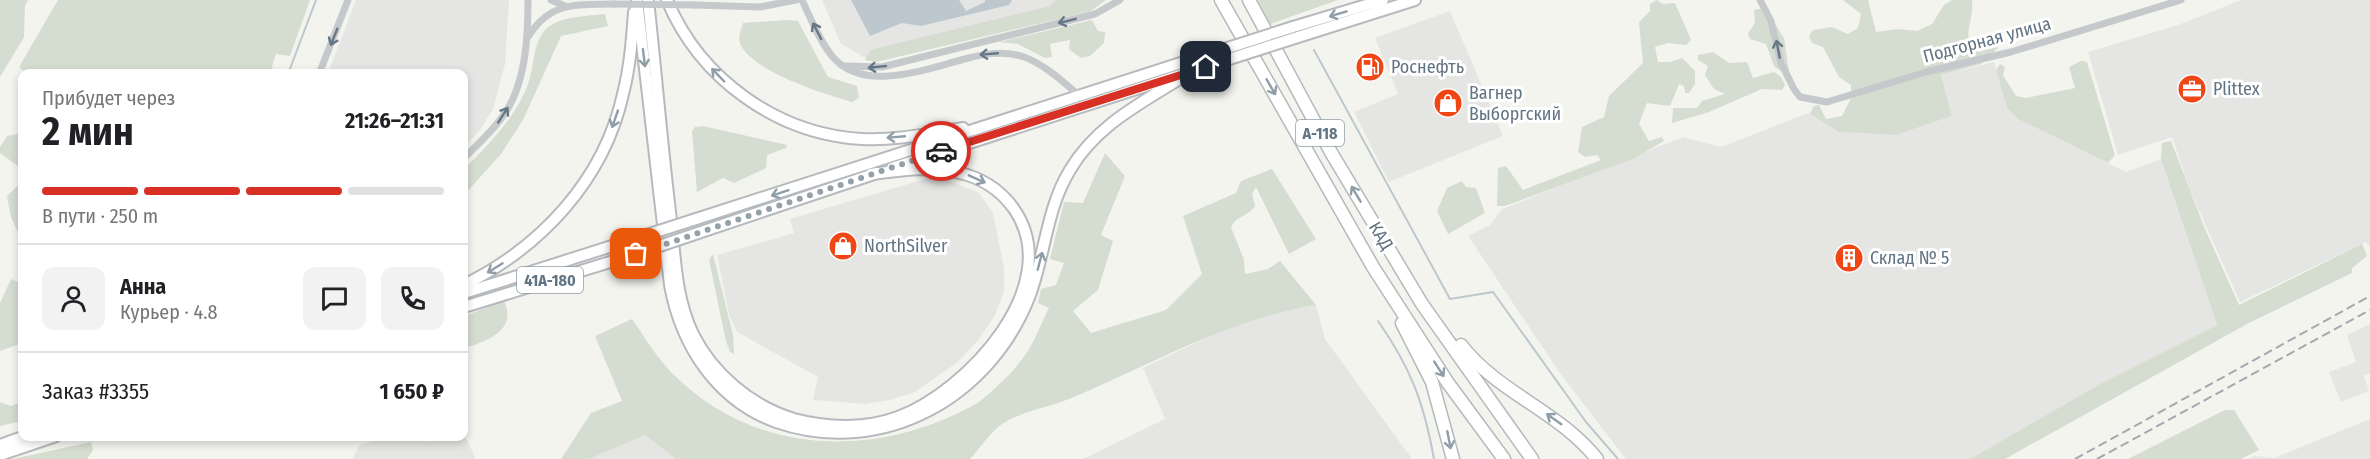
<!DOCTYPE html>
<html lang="ru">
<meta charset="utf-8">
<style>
body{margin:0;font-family:"Fira Sans Condensed",sans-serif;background:#f2f2f2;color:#202124;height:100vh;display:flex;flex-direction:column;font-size:22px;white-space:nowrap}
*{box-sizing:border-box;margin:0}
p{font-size:20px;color:#757577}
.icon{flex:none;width:33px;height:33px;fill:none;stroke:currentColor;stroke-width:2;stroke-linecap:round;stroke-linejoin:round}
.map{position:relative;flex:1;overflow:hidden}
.sheet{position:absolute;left:18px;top:69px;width:450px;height:372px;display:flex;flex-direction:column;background:#fff;border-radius:12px;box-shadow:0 3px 9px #0003}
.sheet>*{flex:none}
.pin{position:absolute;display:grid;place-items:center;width:51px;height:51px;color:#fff;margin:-26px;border-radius:12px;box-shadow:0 3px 9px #0006}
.courier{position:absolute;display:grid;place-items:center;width:60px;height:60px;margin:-30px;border:4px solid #d93025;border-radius:50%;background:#fff;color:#222;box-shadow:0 2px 8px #0007}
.overview em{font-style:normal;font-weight:700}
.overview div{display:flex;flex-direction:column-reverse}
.overview{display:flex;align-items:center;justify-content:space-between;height:102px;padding:0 24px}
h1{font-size:39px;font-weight:700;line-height:45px}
.bar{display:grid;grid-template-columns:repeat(4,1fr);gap:9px 6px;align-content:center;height:72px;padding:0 24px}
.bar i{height:8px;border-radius:4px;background:#e0e0e0}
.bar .current{background:#d93025}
.bar p{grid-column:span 4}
.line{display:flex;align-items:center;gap:15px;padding:0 24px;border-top:2px solid #e0e0e0}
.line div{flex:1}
.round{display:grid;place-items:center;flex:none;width:63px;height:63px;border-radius:12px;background:#f2f2f2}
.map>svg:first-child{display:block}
</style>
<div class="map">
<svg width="2370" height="459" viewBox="0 0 2370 459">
<rect width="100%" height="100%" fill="#f4f4ef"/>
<!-- built -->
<g fill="#e5e6e3">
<path d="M 356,0 L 509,0 L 505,64 L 493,109 L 480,130 L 464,147 L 464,74 L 328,73 Z"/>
<path d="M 822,0 L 1073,0 L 869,60 L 841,44 Z"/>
<path d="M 2241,0 L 2370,0 L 2370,248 L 2366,242 L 2240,302 L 2190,190 L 2172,137 L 2118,155 L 2088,52 L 2178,25 Z"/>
<path d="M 1450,11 L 1503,136 L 1389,182 L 1354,112 L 1398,94 L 1375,38 Z"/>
<path d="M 1994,62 L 2007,108 L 2018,119 L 2126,172 L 2161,159 L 2217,325 L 2100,384 L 1970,459 L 1626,459 L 1562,376 L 1468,236 L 1490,225 L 1502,209 L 1683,137 L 1721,147 L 1808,113 L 1839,132 L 1896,135 L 1952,116 L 1941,75 Z"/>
<path d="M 925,179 L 949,181 L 978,192 L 993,213 L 1004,268 L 1004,292 L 995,315 L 979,339 L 958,362 L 915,392 L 890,400 L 865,404 L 813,400 L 818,377 L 737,332 L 729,314 L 717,255 L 794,233 L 790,219 Z"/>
<path d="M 1316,305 L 1325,339 L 1412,459 L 1083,459 L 1165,419 L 1143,368 L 1220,331 L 1278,311 Z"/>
<path d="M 2370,324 L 2370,373 L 2364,376 L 2369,391 L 2341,402 L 2329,372 L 2356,362 L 2347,335 Z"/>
<path d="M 2370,419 L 2370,459 L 2248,459 L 2254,456 L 2274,458 Z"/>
<path d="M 464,434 L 476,459 L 353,459 L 359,446 L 386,437 L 421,437 L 430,442 L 440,437 L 464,436 Z"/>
<path d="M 645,435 L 676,459 L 589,459 Z"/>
</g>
<!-- green -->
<g fill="#d5dcd0">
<path d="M 0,0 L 28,0 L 25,6 L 24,37 L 0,77 Z"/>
<path d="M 58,0 L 310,0 L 290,56 L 276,54 L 270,73 L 25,72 L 19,67 Z"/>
<path d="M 1056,0 L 1106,0 L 1091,11 L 1063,18 L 876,62 L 865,60 L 870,50 L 1050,6 Z"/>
<path d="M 1258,0 L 1338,0 L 1270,24 Z"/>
<path d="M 1657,0 L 1662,4 L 1675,3 L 1691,40 L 1686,45 L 1668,43 L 1655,47 L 1658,62 L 1671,62 L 1682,58 L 1695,71 L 1695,84 L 1689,93 L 1685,93 L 1684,86 L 1679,84 L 1670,106 L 1647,103 L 1639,124 L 1649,141 L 1662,137 L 1664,141 L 1635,158 L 1505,206 L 1497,206 L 1498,168 L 1506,166 L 1523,190 L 1601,160 L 1597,155 L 1585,157 L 1578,152 L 1582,127 L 1604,117 L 1609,96 L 1643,63 L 1639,22 L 1650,11 L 1650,4 Z"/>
<path d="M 1843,0 L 1868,0 L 1876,32 L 1898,29 L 1917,31 L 1932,24 L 1944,5 L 1952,0 L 1972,0 C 1974,17 1965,30 1970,47 L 1992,41 L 1998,48 L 1981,64 L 1941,75 L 1952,116 L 1896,135 L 1839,132 L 1810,114 L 1814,106 L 1819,105 L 1826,119 L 1842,116 L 1851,98 L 1851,85 L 1839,77 L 1823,47 L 1812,43 L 1809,36 L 1813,30 L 1832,27 L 1848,34 L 1858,28 L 1861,14 Z"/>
<path d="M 1765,8 L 1784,38 L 1789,72 L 1782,72 L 1774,66 L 1766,44 L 1750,39 L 1748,33 L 1755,23 L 1754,10 Z"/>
<path d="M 605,14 L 608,26 L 561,36 L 523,120 L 501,154 L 464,195 L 464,169 C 488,145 516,117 528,84 C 535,66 532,42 547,28 C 561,16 588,16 605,14 Z"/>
<path d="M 786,20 L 798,21 L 828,77 L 857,86 L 859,98 L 852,102 C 823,93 758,74 741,46 C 737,38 741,30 743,23 Z"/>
<path d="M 1092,20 L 1098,31 L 1105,32 L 1104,43 L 1090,56 L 1081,58 L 1069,49 L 1070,40 L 1050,44 L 1052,57 L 1045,58 L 1018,44 L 999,42 Z"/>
<path d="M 1713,52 L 1729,63 L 1747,62 L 1753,78 L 1774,72 L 1781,77 L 1785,85 L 1782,90 L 1762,89 L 1709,112 L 1672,123 L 1673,108 L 1697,108 L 1702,101 L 1725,94 L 1714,89 L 1705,75 L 1708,66 L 1698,60 L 1698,55 Z"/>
<path d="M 2081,61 L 2087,62 L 2115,155 L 2108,163 L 2018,119 L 2007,108 L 1996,70 L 2000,64 L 2005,67 L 2003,75 L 2016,96 L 2026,98 L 2075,88 L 2069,67 Z"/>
<path d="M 703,126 L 787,145 L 786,148 L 767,155 L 766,168 L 734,183 L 723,178 L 697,192 L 692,131 L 695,127 Z"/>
<path d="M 22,133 L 22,169 L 0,153 L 0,147 L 7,136 Z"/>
<path d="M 2171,141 L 2205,229 L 2239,305 L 2362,244 L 2367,256 L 2352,268 L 2352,273 L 2247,324 L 2005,459 L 1970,459 L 2100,384 L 2217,325 L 2161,159 L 2162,143 Z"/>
<path d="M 1105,153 L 1125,176 L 1101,235 L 1113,241 L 1098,290 L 1073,311 L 1091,333 L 1166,310 L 1202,274 L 1183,216 L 1236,193 L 1241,181 L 1272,169 L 1316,239 L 1289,254 L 1256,187 L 1252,194 L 1255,206 C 1249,216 1236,216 1231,227 L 1244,260 L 1245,274 L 1268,269 L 1280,261 L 1316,305 C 1228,319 1150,365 1069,399 C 1047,408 1016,412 997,428 C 987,437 979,449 970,459 L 676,459 L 645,435 L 589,459 L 561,459 L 591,413 L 622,401 L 595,336 L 632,319 C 644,336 655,355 670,371 C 755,459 880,459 979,402 C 997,387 1017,369 1029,349 C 1037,336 1042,321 1049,308 L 1038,303 L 1041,289 L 1056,285 L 1064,263 L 1050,259 L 1064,202 L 1083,203 Z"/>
<path d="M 1462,181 L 1466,187 L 1476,188 L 1485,213 L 1448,234 L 1437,211 L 1447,188 Z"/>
<path d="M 22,182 L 22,241 L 11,217 L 7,196 Z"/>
<path d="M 713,254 L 733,335 L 734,354 L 730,352 L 726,341 L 709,260 Z"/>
<path d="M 11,279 L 22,284 L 22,343 L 0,351 L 0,303 Z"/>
<path d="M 504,301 C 518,330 487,342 464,348 L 464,316 Z"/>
<path d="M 0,402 L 11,406 L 22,402 L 22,421 L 0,426 Z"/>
<path d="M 2225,410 L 2234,410 L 2259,450 L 2241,459 L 2128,459 Z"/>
<path d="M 91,442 L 93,450 L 87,459 L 13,459 Z"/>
</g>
<!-- water -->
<path fill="#bcc8cd" d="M 851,0 L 959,0 L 966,11 L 985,2 L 985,0 L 1012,0 L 1009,5 L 921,26 L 902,23 L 870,36 Z"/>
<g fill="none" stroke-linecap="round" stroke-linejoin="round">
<!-- stream -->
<g stroke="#bcc8cd" stroke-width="2">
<path d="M 1314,50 L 1450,299 L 1493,292 L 1586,422 L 1618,459"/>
<path d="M 288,74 L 316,0"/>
<path d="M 1378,321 C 1411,368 1424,403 1434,459"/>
</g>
<!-- primary casing -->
<g stroke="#b6babe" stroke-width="14">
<g id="primary">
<path d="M 637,0 L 670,285 C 681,345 716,400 776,422 C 883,459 991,397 1030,295 C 1045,254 1047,207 1070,170 C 1098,122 1148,100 1192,71"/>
<path d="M 648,0 C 656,73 662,147 671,220 C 675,258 676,299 693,334 C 713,374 751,406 794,419 C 828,428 866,429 898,417 C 966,392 1067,285 1014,209 C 1000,189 980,177 956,172 C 928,166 899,171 871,174"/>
<path d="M 667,0 C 700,79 777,134 862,139 C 895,141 930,133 963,128"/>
<path d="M 1293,27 L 1383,0"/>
<path d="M 1298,37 L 1415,0"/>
<path d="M 892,168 L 1220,62"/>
<path d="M 696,219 L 1215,52"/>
<path d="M 698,233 L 877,173"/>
<path d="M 464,285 C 541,247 604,180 623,94 C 630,67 632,40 634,12"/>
<path d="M 464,293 L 634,239"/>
<path d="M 464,307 L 636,254"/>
<path d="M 0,445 L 25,436"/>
<path d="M 0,455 L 56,436"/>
</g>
</g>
<!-- motorway casing -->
<g stroke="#b5b9bc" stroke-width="15">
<g id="motorway">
<path d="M 1221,0 L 1373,267 L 1448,383 L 1504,459"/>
<path d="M 1249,0 L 1332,154 L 1422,304 L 1532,459"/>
<path d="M 1402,323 L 1432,382 L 1453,459"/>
<path d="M 1461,345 C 1498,393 1559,411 1597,459"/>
</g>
</g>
<!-- minor -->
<g stroke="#c6c9cc" stroke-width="7">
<path d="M 551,0 L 565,6"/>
<path d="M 802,0 C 811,19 819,40 832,56 C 862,93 923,70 961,60 C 982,54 1003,50 1024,57 C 1044,64 1063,82 1080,96"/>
<path d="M 1760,0 L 1771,21 L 1781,63 L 1794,89 L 1800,97 L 1827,102 L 1926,72 L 2011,52 L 2181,0"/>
<path d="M 695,5 L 760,7 L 796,0"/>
<path d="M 528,37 C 550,1 576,5 614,4"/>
<path d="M 845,66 L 882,67 L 1095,14 L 1120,0"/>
<path d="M 319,74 L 348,0"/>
<path d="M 464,158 C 478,144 494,130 505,113 C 526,82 528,36 528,0"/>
</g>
<!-- primary -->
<use href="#primary" stroke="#fff" stroke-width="10"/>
<!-- motorway -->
<use href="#motorway" stroke="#fff" stroke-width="12"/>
<!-- rail -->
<g stroke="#a3a9af" stroke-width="2" stroke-dasharray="9 4.5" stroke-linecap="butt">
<path d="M 2075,459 L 2370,296"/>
<path d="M 2097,459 L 2370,310"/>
</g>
<!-- primary-bridge casing -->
<g stroke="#b6babe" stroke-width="14" stroke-linecap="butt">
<g id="primary-bridge">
<path d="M 1215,52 L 1293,27"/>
<path d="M 1220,62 L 1298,37"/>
<path d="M 634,239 L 696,219"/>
<path d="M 636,254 L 698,233"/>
</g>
</g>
<!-- minor-bridge -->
<path stroke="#c6c9cc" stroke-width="7" d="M 614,4 L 695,5"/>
<!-- primary-bridge -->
<use href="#primary-bridge" stroke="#fff" stroke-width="10"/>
</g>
<!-- one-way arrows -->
<defs><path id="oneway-shaft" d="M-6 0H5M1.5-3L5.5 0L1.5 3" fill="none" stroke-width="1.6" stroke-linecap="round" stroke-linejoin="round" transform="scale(1.5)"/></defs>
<g stroke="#909ea8">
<use href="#oneway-shaft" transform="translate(1338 14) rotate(163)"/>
<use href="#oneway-shaft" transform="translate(644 58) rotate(83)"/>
<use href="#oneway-shaft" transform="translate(718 75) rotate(-134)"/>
<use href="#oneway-shaft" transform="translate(1271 87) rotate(60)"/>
<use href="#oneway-shaft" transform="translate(615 119) rotate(109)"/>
<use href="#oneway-shaft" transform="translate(896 137) rotate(175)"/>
<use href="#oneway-shaft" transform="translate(977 179) rotate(24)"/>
<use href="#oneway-shaft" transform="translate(780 193) rotate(162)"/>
<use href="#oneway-shaft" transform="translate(1356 194) rotate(-121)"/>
<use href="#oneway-shaft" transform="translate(1040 261) rotate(-75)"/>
<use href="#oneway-shaft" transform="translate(495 268) rotate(148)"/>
<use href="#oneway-shaft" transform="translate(1439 369) rotate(57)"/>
<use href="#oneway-shaft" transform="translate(1554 419) rotate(-145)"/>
<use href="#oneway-shaft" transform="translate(1449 440) rotate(79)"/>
</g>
<g stroke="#667887">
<use href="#oneway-shaft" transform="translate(1067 21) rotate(166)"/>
<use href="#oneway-shaft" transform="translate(817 31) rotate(-117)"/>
<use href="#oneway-shaft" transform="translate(334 37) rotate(112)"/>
<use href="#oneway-shaft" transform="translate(1778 49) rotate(-101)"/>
<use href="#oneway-shaft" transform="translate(989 54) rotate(175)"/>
<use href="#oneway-shaft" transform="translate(877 67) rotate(174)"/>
<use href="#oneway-shaft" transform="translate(503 115) rotate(-57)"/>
</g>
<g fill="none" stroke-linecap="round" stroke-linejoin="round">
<!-- done -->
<path stroke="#94a1a9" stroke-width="6" stroke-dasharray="0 10.8" d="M 636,254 L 941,151"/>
<!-- route -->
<path stroke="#d93025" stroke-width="8" d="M 941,151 L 1206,67"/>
</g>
<!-- icons -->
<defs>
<g id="fuel-disc" transform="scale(1.5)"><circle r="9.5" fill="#f04514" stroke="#fff"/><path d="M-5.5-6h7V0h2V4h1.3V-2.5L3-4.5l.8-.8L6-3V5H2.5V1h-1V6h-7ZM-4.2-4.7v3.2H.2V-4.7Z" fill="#fff"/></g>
<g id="office-disc" transform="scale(1.5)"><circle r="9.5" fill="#f04514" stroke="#fff"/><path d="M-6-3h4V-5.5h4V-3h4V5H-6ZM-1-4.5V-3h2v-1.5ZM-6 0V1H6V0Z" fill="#fff"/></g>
<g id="shop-disc" transform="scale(1.5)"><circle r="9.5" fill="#f04514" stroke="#fff"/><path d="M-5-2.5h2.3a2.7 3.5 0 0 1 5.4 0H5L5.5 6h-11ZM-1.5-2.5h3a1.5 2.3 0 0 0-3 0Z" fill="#fff"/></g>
<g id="building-disc" transform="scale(1.5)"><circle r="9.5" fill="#f04514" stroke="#fff"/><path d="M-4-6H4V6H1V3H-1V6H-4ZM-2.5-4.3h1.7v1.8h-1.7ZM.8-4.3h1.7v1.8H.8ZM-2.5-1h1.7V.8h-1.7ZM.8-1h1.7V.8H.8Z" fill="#fff"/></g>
</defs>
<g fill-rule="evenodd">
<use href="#fuel-disc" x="1370" y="67"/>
<use href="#office-disc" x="2192" y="89"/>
<use href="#shop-disc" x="1448" y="103"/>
<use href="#shop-disc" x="843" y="246"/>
<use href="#building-disc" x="1849" y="258"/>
</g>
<g text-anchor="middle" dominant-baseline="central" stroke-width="6" stroke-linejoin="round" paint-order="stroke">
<!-- shield labels -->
<g fill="#fff" stroke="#909ea8" stroke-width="1.5">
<rect x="1296" y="120" width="48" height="26" rx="4.5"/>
<rect x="517" y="267" width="66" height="26" rx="4.5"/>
</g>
<g font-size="16" font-weight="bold" fill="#617483">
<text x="1320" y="133">А-118</text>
<text x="550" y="280">41А-180</text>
</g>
<!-- street labels -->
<g font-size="18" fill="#617483" stroke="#fff">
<text transform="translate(1987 40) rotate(-15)">Подгорная улица</text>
<text transform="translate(1381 236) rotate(59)">КАД</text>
</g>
<!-- poi labels -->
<g font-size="18" fill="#617483" stroke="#fff" text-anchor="start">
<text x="1391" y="67">Роснефть</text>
<text x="2213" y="89">Plittex</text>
<text x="1469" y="93">Вагнер<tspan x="1469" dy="21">Выборгский</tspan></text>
<text x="864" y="246">NorthSilver</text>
<text x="1870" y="258">Склад № 5</text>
</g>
</g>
</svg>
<div class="pin" style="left:636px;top:254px;background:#ea580c"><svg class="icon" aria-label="bag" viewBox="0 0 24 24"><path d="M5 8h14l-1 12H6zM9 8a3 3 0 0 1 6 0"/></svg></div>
<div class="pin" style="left:1206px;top:67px;background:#1f2937"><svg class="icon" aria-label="home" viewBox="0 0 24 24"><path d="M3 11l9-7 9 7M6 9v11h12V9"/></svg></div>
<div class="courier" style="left:941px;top:151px"><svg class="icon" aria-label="car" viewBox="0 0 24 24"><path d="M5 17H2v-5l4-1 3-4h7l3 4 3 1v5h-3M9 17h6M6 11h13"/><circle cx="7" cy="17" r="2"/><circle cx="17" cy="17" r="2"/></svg></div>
<section class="sheet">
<div class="overview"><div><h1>2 мин</h1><p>Прибудет через</p></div><em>21:26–21:31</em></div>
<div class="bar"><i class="current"></i><i class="current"></i><i class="current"></i><i></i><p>В пути · 250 m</p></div>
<div class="line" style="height:108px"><a class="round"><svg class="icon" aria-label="person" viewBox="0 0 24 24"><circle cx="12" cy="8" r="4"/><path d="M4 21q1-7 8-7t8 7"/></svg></a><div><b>Анна</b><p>Курьер · 4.8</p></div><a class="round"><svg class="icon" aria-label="chat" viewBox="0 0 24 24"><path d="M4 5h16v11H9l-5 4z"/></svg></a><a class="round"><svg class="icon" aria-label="phone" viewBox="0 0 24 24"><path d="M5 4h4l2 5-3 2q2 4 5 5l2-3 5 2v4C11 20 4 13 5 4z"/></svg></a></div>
<div class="line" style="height:78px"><div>Заказ #3355</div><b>1 650 ₽</b></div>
</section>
</div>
